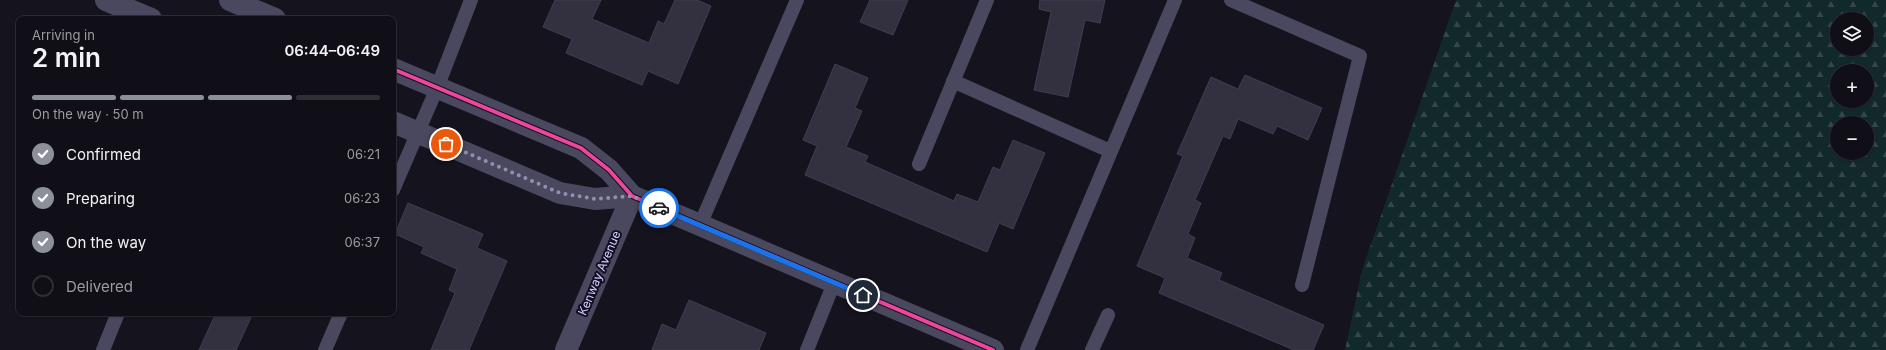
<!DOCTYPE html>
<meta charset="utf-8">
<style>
body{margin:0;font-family:Inter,sans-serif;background:#1e1c23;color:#f1f3f6;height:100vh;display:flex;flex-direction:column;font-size:15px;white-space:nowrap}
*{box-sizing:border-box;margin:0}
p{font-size:13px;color:#9c9ca1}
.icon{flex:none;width:22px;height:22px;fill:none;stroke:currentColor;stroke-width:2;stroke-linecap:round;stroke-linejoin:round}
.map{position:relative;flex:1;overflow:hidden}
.side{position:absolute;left:16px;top:16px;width:380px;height:300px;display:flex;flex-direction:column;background:#100e16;border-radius:8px;box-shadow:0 1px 3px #0004,0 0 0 1px #302e35}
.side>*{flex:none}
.controls{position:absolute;left:1830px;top:12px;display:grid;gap:8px}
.controls a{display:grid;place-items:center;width:44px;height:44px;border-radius:50%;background:#100e16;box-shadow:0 1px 3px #0004,0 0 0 1px #302e35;font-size:20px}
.pin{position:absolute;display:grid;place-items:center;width:34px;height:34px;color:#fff;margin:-17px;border:2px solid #fff;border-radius:50%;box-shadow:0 1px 4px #0007}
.courier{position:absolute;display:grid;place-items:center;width:40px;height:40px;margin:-20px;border:3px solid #1a73e8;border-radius:50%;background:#fff;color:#222;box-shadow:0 1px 5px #0007}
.summary em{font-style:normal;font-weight:600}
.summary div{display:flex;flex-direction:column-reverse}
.summary{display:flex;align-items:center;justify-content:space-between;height:68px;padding:0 16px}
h1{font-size:26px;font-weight:600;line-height:30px}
.bar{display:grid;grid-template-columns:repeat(4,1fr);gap:6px 4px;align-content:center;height:48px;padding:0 16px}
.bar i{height:5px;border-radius:3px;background:#302e35}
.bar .on{background:#8c9099}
.bar p{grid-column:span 4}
ol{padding:0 16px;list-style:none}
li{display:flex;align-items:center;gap:12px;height:44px}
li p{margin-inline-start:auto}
li .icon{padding:4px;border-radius:50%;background:#8c9099;color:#fff;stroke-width:4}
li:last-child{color:#9c9ca1}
li i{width:22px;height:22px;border:2px solid #302e35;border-radius:50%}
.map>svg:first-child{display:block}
</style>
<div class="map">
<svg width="1886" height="350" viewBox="0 0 1886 350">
<defs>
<pattern id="forest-firs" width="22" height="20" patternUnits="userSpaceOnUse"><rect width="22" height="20" fill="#12292b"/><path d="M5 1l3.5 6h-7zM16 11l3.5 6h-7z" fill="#34474b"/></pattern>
</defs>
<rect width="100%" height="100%" fill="#15131e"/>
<!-- forest -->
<path fill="url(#forest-firs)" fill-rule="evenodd" d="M 1456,0 L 1886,0 L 1886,350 L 1345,350 L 1362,270 ZM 1837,19 L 1867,19 L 1867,49 L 1837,49 ZM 1837,71 L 1867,71 L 1867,101 L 1837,101 ZM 1837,123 L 1867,123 L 1867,153 L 1837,153 Z"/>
<!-- building -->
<g fill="#333140" stroke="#423d52">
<path d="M 555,0 L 601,0 L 592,19 L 649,43 L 658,21 L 664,24 L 675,0 L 697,0 L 711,6 L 678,84 L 648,71 L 642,85 L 566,53 L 572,39 L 543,27 Z"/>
<path d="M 870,0 L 908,0 L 893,35 L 860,22 Z"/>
<path d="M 1040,0 L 1105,0 L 1100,23 L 1085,20 L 1068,97 L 1034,90 L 1051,12 L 1039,9 Z"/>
<path d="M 835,64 L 868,78 L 855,108 L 862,111 L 846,147 L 868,156 L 865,162 L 954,201 L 957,194 L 978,202 L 993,167 L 1000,170 L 1013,140 L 1045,153 L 1013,229 L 999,223 L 987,252 L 805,175 L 817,146 L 803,140 Z"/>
<path d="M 1245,75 L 1322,108 L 1308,140 L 1277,126 L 1273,134 L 1238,119 L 1230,139 L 1223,136 L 1195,200 L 1201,203 L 1188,234 L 1195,238 L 1187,258 L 1222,273 L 1219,280 L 1324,325 L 1313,350 L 1294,350 L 1159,293 L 1165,278 L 1137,266 L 1183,156 L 1177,154 L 1211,77 L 1238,89 Z"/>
<path d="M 408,203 L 483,234 L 477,248 L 507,261 L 469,350 L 431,350 L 455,293 L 449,290 L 457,269 L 421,253 L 424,247 L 395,234 Z"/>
<path d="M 689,300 L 766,333 L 759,350 L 652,350 L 662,324 L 676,330 Z"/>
<path d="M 216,313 L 253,313 L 236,350 L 199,350 Z"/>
</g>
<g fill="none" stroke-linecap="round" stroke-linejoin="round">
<!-- lane -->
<g stroke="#4a485f" stroke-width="14">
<path d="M 1231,0 L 1360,56 L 1302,285"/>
<path d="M 953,81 L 1110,151"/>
<path d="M 919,164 L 987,0"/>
<path d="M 393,190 L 437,88 L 471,0"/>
<path d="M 700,225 L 797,0"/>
<path d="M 103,350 L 118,313"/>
<path d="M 325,350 L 341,313"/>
<path d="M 807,350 L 834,283"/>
<path d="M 1027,350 L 1175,0"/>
<path d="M 1092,350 L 1108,315"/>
</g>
<!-- street -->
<g stroke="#4a485f" stroke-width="22">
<path d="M 106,0 L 151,19"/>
<path d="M 230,0 L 275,19"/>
<path d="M 393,69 L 581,148 L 609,170 L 632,196 L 993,350"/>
<path d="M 393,122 L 560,193 L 595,199 L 632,196"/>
<path d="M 566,350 L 632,196"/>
</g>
<!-- cycleway casing -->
<g stroke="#120e23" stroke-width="6">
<path id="cycleway" d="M 393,69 L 581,148 L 609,170 L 632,196 L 993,350"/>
</g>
<!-- cycleway -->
<use href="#cycleway" stroke="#ed469a" stroke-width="4"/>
</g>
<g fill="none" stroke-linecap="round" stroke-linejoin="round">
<!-- done -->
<path stroke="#938eb0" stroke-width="4" stroke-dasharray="0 7.2" d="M 446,144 L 560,193 L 595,199 L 632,196 L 659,208"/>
<!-- route -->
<path stroke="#1a73e8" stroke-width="5" d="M 659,208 L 863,295"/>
</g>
<g text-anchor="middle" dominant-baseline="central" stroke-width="4" stroke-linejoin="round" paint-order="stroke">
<!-- street labels -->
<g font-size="12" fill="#d7d0ff" stroke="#120e23">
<text transform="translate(599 273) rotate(-67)">Kenway Avenue</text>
</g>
</g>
</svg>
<div class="controls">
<a><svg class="icon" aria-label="layers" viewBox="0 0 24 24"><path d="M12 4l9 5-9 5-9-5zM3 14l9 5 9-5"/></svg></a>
<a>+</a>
<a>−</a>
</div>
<div class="pin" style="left:446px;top:144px;background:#ea580c"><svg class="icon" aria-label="bag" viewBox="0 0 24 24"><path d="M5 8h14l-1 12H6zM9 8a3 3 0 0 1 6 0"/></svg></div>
<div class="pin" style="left:863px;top:295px;background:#1f2937"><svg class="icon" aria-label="home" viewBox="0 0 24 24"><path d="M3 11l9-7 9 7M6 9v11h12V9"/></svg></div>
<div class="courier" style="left:659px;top:208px"><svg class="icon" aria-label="car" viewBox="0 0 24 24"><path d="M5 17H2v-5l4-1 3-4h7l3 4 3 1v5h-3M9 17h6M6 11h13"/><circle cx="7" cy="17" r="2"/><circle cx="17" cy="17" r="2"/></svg></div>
<section class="side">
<div class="summary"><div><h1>2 min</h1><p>Arriving in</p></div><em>06:44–06:49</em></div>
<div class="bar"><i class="on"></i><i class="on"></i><i class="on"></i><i></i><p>On the way · 50 m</p></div>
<ol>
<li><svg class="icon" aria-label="check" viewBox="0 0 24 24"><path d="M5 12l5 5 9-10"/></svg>Confirmed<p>06:21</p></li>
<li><svg class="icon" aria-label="check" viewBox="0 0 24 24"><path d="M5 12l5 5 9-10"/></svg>Preparing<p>06:23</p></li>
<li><svg class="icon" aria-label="check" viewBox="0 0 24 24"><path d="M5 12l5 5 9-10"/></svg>On the way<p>06:37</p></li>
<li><i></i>Delivered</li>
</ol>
</section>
</div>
